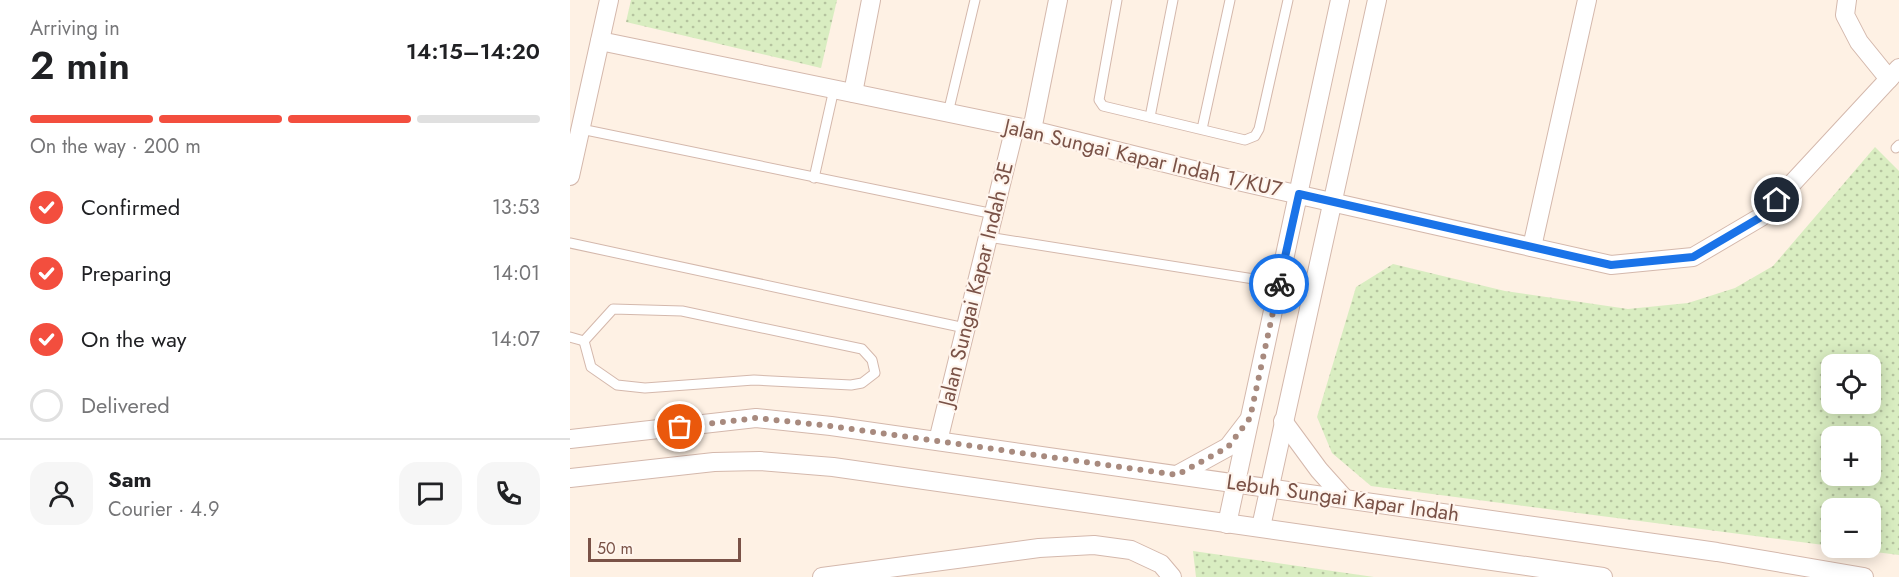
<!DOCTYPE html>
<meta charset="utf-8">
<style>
body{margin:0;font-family:Jost,sans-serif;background:#f6f6f6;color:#202124;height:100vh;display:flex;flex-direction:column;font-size:22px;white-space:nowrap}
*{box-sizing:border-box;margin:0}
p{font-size:20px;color:#757577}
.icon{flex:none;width:33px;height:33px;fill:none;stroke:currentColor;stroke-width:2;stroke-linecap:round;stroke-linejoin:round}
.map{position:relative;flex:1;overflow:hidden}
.sheet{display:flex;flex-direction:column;background:#fff;width:570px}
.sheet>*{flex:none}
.controls{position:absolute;left:1251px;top:354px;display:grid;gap:12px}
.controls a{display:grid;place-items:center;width:60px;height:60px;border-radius:12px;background:#fff;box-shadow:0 3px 15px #0003;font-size:30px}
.scale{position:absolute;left:18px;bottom:15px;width:153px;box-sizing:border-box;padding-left:6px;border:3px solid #7a5247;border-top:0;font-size:16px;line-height:21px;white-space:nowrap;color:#7a5247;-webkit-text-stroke:4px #fff5ed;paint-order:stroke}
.pin{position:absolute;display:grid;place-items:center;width:51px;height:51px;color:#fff;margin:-26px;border:3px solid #fff;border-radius:50%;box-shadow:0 2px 6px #0007}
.courier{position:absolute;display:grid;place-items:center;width:60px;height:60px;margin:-30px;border:4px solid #1a73e8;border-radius:50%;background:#fff;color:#222;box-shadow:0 2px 8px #0007}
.overview em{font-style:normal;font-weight:600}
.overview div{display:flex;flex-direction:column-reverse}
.overview{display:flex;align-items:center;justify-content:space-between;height:102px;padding:0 30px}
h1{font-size:39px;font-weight:600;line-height:45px}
.bar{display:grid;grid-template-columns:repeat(4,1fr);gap:9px 6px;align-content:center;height:72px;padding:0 30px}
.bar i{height:8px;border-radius:4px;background:#e0e0e0}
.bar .on{background:#f34e3e}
.bar p{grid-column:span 4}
.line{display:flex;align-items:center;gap:15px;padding:0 30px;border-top:2px solid #e0e0e0}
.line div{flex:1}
.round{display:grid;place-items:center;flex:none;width:63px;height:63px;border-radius:18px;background:#f6f6f6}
ol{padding:0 30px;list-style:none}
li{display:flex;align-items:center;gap:18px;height:66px}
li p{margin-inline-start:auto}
li .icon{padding:6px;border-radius:50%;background:#f34e3e;color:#fff;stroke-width:4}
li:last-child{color:#757577}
li i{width:33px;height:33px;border:3px solid #e0e0e0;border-radius:50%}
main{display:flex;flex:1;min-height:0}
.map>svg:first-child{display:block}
</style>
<main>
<section class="sheet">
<div class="overview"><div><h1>2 min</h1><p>Arriving in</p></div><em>14:15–14:20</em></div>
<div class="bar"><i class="on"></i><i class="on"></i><i class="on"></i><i></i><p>On the way · 200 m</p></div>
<ol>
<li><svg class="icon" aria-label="check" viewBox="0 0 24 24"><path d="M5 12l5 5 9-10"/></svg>Confirmed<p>13:53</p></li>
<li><svg class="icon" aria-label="check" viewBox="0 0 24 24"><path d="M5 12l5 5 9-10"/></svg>Preparing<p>14:01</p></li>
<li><svg class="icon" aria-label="check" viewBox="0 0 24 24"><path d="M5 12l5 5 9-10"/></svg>On the way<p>14:07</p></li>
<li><i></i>Delivered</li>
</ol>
<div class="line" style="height:108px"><a class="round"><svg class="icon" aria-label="person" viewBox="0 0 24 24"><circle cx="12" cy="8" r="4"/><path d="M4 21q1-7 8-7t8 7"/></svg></a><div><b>Sam</b><p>Courier · 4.9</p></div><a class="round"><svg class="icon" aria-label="chat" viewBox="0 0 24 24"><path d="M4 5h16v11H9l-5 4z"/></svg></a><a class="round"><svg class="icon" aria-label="phone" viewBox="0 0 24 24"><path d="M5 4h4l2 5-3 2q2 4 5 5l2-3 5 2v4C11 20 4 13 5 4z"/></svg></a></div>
</section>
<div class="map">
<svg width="1329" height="577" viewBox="0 0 1329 577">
<defs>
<pattern id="green-dots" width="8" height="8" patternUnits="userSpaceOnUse" patternTransform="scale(1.5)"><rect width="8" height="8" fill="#d9edc1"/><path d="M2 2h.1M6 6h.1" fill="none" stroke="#b5c39f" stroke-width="1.8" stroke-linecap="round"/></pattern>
</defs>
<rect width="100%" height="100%" fill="#fef1e4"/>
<!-- green -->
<g fill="url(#green-dots)" fill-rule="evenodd">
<path d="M 61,0 L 267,0 L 251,68 L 56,22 Z"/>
<path d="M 1305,147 L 1329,171 L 1329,555 L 1274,548 L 1300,548 L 1300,508 L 1262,508 L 1261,546 L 801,486 L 762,453 L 747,417 L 786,287 L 823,264 L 935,291 L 1058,309 L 1118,303 L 1165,288 L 1203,266 ZM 1300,364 L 1300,404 L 1262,404 L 1262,364 ZM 1300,436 L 1300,476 L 1262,476 L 1262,436 Z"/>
<path d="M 623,551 L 804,577 L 626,577 Z"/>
</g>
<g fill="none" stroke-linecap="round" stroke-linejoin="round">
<!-- service casing -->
<g stroke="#d4b8ac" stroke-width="11">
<g id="service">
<path d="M 547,0 L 529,100 L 533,106 L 675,140 L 685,136 L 689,129 L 718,0"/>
<path d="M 378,113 L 405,0"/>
<path d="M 580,117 L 603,0"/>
<path d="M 11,129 L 424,214"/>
<path d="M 632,129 L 660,0"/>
<path d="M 1326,148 L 1329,145"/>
<path d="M 244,178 L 264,89"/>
<path d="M 418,237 L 709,283"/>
<path d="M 0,243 L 395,328"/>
<path d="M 43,309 L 112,311 L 292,349 L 302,360 L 305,373 L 292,383 L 281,385 L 184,380 L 75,388 L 47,385 L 21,367 L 14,341 Z"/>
<path d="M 0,337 L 14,341"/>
</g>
</g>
<!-- minor casing -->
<g stroke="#d4b8ac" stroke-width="20">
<g id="minor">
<path d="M 1277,0 L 1275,15 L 1289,42 L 1319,79"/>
<path d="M 30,41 L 462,130 L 668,181 L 1041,265 L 1123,257 L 1191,217 L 1329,68"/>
<path d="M 283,93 L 301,0"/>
<path d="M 462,130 L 488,0"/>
<path d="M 0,176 L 39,0"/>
<path d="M 962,247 L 1017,0"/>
<path d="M 713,421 L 749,470 L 775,499"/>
<path d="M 0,439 L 186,418 L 261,426 L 1147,552 L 1294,577"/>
<path d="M 368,441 L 445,127"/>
<path d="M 607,475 L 658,447 L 678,421"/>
<path d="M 0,478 L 144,462 L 190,461 L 263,467 L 1033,577"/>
<path d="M 657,524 L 770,0"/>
<path d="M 691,527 L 807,0"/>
<path d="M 252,577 L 469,548 L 524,545 L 561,550 L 591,564 L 602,577"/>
</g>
</g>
<!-- service -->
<use href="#service" stroke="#fff" stroke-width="9"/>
<!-- minor -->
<use href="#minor" stroke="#fff" stroke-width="18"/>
</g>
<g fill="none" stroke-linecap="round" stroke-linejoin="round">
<!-- done -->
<path stroke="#a88a7e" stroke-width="6" stroke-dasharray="0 10.8" d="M 110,427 L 186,418 L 261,426 L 607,475 L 658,447 L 680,418 L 709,284"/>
<!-- route -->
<path stroke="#1a73e8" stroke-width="8" d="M 709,284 L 729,194 L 1041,265 L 1123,257 L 1191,217 L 1207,200"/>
</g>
<g text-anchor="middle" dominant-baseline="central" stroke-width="4.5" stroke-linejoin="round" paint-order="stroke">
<!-- street labels -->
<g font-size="21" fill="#7a5247" stroke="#fff5ed">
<text transform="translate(573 158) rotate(13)">Jalan Sungai Kapar Indah 1/KU7</text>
<text transform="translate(406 284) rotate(-76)">Jalan Sungai Kapar Indah 3E</text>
<text transform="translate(773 498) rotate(8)">Lebuh Sungai Kapar Indah</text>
</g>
</g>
</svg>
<div class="controls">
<a><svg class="icon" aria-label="locate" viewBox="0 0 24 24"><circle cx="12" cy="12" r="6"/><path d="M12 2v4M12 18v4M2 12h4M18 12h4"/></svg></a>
<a>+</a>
<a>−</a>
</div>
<div class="scale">50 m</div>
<div class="pin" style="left:110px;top:427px;background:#ea580c"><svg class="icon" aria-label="bag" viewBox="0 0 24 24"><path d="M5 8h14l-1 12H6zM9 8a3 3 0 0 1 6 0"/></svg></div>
<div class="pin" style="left:1207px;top:200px;background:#1f2937"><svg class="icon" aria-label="home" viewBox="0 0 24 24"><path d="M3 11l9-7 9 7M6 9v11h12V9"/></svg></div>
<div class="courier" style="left:709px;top:284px"><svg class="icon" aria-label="bike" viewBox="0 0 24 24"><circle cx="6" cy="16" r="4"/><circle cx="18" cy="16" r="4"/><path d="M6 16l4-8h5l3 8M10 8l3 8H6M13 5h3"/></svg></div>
</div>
</main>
